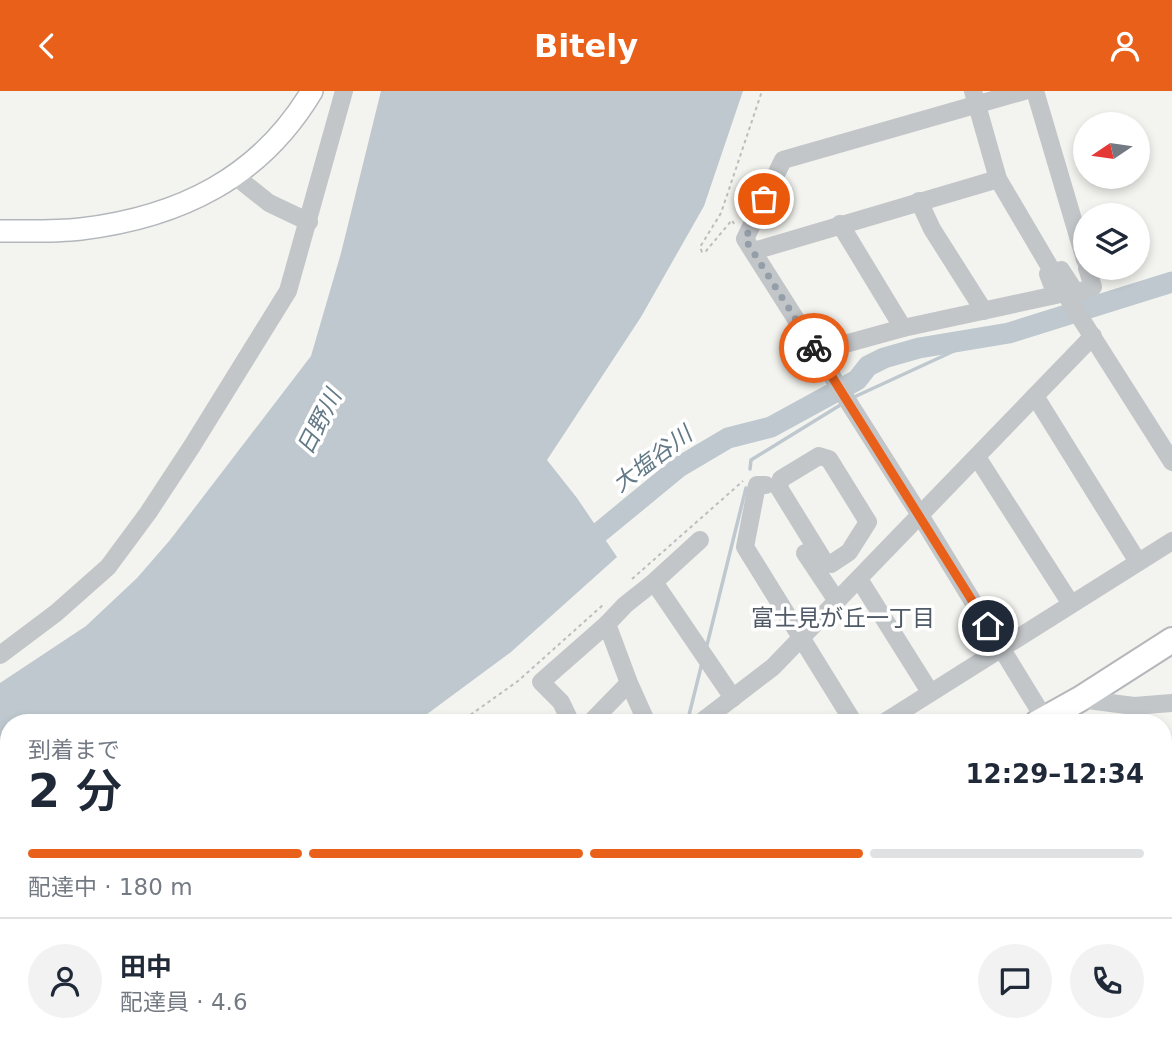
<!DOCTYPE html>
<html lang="ja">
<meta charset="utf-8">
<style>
body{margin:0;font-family:"DejaVu Sans","Noto Sans JP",sans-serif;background:#f2f2f3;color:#1f2937;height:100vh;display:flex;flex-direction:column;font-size:26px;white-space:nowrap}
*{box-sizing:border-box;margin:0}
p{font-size:23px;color:#747a83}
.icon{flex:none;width:38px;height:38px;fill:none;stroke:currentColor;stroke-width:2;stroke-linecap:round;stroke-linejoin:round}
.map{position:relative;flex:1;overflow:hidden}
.drawer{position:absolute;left:0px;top:623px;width:1172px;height:343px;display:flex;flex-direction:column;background:#fff;border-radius:28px 28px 0 0;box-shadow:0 4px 10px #0003}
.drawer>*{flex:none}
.needle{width:46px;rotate:257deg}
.controls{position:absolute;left:1073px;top:21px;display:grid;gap:14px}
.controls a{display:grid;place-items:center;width:77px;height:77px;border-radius:50%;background:#fff;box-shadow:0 4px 10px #0003;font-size:35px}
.pin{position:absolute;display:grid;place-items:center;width:60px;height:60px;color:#fff;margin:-30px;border:4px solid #fff;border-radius:50%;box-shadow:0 2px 7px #0007}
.courier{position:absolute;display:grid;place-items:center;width:70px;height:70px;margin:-35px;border:5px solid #e9601a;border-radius:50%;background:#fff;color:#222;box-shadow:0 2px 9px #0007}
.headline em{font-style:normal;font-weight:600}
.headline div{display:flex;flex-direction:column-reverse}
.headline{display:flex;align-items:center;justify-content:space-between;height:119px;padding:0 28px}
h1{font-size:46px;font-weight:600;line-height:52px}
.bar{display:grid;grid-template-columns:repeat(4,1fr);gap:10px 7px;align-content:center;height:84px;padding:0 28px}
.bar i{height:9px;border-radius:5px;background:#e0e1e3}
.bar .current{background:#e9601a}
.bar p{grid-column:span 4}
.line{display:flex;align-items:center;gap:18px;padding:0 28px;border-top:2px solid #e0e1e3}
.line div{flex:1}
.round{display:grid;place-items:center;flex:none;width:74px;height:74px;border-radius:37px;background:#f2f2f3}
header{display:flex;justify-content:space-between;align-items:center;height:91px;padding:0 28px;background:#e9601a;color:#fff;font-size:32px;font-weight:600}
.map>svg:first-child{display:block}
</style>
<header><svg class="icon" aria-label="back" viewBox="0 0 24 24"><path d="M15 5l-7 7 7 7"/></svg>Bitely<svg class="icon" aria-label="person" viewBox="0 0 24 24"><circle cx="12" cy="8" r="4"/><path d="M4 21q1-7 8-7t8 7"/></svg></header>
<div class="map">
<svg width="1172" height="966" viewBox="0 0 1172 966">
<rect width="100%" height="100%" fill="#f3f4ef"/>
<!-- water -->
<path fill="#bec8ce" d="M 381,0 L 743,0 L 704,115 L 641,226 L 547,369 L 577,407 L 617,466 L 511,561 L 415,632 L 9,632 L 9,806 L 0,810 L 0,592 L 86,535 L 137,487 L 170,449 L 311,265 L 341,162 Z"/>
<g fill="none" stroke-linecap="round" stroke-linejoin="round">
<!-- stream -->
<g stroke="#bec8ce" stroke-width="3.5">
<path d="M 852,307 L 980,248"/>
<path d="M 750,378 L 751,369 L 842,313"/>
<path d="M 706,558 L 746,397"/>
<path d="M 687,632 L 702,572"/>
<path d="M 1164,892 L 1172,883"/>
<path d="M 365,966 L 376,957"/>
<path d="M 1074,966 L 1086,957"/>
</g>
<!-- river -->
<path stroke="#bec8ce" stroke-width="21" d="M 578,459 L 679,376 L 728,347 L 771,336 L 857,289 L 868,275 L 884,267 L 919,257 L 1009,242 L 1172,191"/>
<!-- major casing -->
<g stroke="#b3b7bb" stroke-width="24">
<path id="major" d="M 0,140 C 27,140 54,141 81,138 C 180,126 260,87 312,0"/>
</g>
<!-- highway casing -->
<g stroke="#b5b7ba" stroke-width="28">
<g id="highway">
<path d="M 1037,632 L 1080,608 L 1172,549"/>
<path d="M 0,928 L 9,938"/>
<path d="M 9,957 L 17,966"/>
<path d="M 507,966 L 521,957"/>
</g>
</g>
<!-- path -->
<g stroke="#bcbdbf" stroke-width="2" stroke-dasharray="3.5 3.5" stroke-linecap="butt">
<path d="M 734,133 L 732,129 L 706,160 L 702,161 L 700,156 L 721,122 L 762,0"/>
<path d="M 632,488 L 743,390"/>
<path d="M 459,632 L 518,590 L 604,513"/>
<path d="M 0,829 L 9,826"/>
</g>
<!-- minor -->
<g stroke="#c3c6c9" stroke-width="18">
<path d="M 973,0 L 998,88 L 1071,212 L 1172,371"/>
<path d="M 1024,0 L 783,69 L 745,148 L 920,424 L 1044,627"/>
<path d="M 1035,0 L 1085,169"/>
<path d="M 235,85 L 269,112 L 309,131"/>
<path d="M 919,110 L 932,138 L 984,220"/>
<path d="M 840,133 L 903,237"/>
<path d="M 754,160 L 998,88"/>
<path d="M 811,239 L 822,254 L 834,256 L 903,237 L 1056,204 L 1048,183 L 1061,179 L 1076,202 L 1093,196 L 1087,177"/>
<path d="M 1035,305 L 1138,471"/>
<path d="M 819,365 L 829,368 L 868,431 L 849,461 L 831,473 L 824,470 L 779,397 L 781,388 Z"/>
<path d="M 977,366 L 1071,513"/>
<path d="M 766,394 L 757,394 L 745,456 L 854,632"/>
<path d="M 805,462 L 837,510"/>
<path d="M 859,488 L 930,601"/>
<path d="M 654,491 L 733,607"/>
<path d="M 607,533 L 629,592 L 647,632"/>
<path d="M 0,564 L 56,522 L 108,476 L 148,422 L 192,355 L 288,200 L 344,0"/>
<path d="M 1080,608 L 1134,615 L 1172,612"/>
<path d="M 571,632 L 561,611 L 541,591 L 607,533 L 625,514 L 654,491 L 700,449"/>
<path d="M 590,632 L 629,592"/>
<path d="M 700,632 L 773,576 L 1093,245"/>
<path d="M 883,632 L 1172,450"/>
<path d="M 1164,702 L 1172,714"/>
<path d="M 0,848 L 9,844"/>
<path d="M 261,957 L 265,966"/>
<path d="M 696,957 L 698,966"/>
<path d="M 639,966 L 649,957"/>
</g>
<!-- major -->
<use href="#major" stroke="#fff" stroke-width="21"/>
<!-- highway -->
<use href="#highway" stroke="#fff" stroke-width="24"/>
</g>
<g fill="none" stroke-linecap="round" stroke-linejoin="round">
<!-- done -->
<path stroke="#949ea8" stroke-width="7" stroke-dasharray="0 12.6" d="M 764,108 L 745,148 L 814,257"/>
<!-- route -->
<path stroke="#e9601a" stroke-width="9" d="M 814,257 L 988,535"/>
</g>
<g text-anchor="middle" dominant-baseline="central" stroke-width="7" stroke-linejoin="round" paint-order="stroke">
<!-- water labels -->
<g font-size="23" font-style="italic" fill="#627986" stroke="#fff">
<text transform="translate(319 331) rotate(-63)">日野川</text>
<text transform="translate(652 368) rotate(-37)">大塩谷川</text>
</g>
<!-- neighbourhood labels -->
<g font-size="23" fill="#505a66" stroke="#fff">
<text x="843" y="527">富士見が丘一丁目</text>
</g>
</g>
</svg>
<div class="controls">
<a><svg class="needle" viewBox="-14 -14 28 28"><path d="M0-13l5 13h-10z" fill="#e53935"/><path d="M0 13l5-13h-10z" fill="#747a83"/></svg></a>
<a><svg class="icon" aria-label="layers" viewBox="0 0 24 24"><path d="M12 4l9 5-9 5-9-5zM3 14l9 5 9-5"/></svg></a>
</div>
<div class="pin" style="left:764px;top:108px;background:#ea580c"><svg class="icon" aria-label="bag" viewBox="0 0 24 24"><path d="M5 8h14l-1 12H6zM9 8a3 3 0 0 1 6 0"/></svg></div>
<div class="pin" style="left:988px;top:535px;background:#1f2937"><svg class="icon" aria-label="home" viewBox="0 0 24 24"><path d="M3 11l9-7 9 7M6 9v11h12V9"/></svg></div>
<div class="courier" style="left:814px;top:257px"><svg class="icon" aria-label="bike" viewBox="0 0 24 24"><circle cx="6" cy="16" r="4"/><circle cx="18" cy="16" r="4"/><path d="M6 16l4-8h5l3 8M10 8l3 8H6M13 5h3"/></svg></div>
<section class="drawer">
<div class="headline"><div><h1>2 分</h1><p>到着まで</p></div><em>12:29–12:34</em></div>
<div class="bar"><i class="current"></i><i class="current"></i><i class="current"></i><i></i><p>配達中 · 180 m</p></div>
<div class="line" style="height:126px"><a class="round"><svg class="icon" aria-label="person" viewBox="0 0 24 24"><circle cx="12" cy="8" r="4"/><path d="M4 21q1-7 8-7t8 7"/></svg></a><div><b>田中</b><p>配達員 · 4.6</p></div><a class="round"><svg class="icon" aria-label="chat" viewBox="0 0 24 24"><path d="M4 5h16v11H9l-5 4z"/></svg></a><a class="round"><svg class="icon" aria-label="phone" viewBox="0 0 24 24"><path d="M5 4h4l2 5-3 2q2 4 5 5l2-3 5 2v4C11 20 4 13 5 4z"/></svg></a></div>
</section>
</div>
